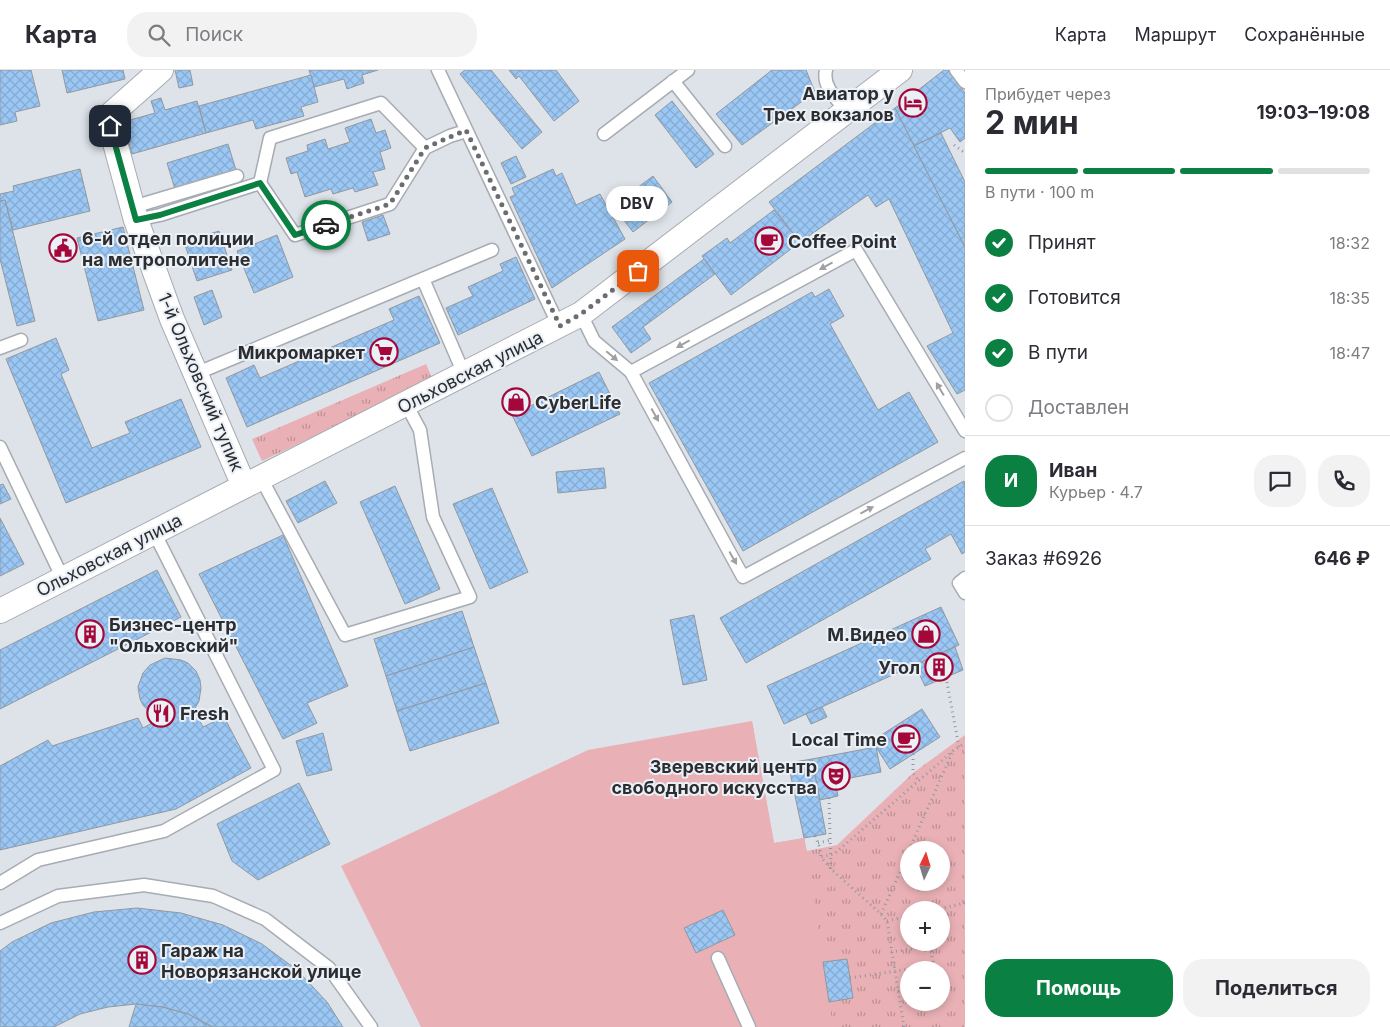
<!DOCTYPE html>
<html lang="ru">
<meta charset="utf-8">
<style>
body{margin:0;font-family:Inter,sans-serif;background:#f2f2f3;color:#2b2b33;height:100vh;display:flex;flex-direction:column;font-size:19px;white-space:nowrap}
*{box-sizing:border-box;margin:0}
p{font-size:16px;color:#7c7c81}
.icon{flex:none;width:28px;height:28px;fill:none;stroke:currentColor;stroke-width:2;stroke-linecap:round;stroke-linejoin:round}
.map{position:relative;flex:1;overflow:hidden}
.side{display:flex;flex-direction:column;background:#fff;width:425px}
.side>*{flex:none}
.needle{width:32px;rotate:4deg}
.tools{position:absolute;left:900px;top:771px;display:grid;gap:10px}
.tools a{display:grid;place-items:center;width:50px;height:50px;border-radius:50%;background:#fff;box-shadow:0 2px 8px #0003;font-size:25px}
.pin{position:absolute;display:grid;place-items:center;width:42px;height:42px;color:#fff;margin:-21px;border-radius:10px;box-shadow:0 2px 8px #0006}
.courier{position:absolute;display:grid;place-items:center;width:50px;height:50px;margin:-25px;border:4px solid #0b8043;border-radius:50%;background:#fff;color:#222;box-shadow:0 1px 6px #0007}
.bubble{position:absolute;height:35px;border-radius:18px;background:#fff;box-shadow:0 2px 8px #0003;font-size:16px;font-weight:700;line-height:35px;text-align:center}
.overview em{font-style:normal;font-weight:700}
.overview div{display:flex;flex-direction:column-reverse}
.overview{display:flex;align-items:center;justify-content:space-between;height:85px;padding:0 20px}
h1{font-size:32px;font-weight:700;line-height:38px}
.bar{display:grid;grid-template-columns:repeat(4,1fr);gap:8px 5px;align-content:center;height:60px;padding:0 20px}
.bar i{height:6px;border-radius:4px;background:#e1e1e2}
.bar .current{background:#0b8043}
.bar p{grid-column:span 4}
.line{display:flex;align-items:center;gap:12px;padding:0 20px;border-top:1px solid #e1e1e2}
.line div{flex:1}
.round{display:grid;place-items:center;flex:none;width:52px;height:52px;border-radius:20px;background:#f2f2f3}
ol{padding:0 20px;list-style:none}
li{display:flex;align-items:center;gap:15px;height:55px}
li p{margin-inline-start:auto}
li .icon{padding:5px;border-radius:50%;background:#0b8043;color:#fff;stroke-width:4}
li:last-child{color:#7c7c81}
li i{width:28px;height:28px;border:2px solid #e1e1e2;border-radius:50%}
.cta{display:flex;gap:10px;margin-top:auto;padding:10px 20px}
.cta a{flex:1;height:58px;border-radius:20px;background:#0b8043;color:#fff;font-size:20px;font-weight:700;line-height:58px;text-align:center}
.cta a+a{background:#f2f2f3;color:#2b2b33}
header{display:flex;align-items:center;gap:30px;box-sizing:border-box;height:70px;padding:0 25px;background:#fff;border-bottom:1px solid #e1e1e2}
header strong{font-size:24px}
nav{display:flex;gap:28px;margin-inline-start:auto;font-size:18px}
.search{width:350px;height:45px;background:#f2f2f3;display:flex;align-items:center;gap:12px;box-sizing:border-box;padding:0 18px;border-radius:20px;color:#7c7c81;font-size:19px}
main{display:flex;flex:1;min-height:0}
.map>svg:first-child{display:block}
</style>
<header>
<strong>Карта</strong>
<div class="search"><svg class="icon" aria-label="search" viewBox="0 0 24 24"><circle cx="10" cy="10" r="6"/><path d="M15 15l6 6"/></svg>Поиск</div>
<nav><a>Карта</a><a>Маршрут</a><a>Сохранённые</a></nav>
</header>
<main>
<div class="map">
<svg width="965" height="957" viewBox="0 0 965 957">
<defs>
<pattern id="grass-tufts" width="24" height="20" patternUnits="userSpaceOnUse" patternTransform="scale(1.25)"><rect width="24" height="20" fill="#e9b1b6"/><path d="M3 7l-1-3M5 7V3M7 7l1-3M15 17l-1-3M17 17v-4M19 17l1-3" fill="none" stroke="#bd9094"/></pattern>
<pattern id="building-cross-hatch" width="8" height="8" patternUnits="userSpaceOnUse" patternTransform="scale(1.25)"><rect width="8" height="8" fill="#9ac7f4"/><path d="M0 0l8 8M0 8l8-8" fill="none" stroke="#85abd2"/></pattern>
</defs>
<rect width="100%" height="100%" fill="#dee3e9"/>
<!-- grass -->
<g fill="url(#grass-tufts)" fill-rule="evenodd">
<path d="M 426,294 L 433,310 L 262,391 L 252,369 Z"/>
<path d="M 752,651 L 774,773 L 804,768 L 807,781 L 837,775 L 913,703 L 965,665 L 965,957 L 752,957 ZM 909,780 L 941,780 L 941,812 L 909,812 ZM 909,840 L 941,840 L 941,872 L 909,872 ZM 909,900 L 941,900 L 941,932 L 909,932 Z"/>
</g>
<!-- pitch -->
<path fill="#e9b1b6" d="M 752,651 L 774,773 L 804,768 L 833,957 L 421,957 L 341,796 L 588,680 Z"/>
<!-- building -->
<g fill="url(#building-cross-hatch)" stroke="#93989d">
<path d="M 0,0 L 31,0 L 40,36 L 15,42 L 17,51 L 0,55 Z"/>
<path d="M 62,0 L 123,0 L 125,9 L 67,23 Z"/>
<path d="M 175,0 L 190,0 L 193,15 L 179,18 Z"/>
<path d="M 309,0 L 378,0 L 362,5 L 364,13 L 347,19 L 344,9 L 314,17 Z"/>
<path d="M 465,0 L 491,0 L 542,62 L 522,79 L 460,4 Z"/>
<path d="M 509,0 L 556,0 L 579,31 L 554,51 L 519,6 L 516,9 Z"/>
<path d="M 772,0 L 806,0 L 815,22 L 742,75 L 716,44 Z"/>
<path d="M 944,0 L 948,0 L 965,23 L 965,68 L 960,72 L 950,58 L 914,76 L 895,38 Z"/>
<path d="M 311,5 L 318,32 L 301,37 L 304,46 L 256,59 L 253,50 L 206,63 L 199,36 Z"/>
<path d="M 161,28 L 165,40 L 197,31 L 206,63 L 132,84 L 123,52 L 155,43 L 151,31 Z"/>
<path d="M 672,31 L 714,84 L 696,98 L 655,45 Z"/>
<path d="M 895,38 L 965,177 L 965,320 L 957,324 L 927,276 L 953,263 L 889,129 L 876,137 L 868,125 L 800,172 L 769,132 Z"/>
<path d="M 371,49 L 376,63 L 385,60 L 391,78 L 380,82 L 385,99 L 373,102 L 378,115 L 355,122 L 353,118 L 333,124 L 331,119 L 305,127 L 297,102 L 291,104 L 286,88 L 308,81 L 307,75 L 325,69 L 328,79 L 350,72 L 345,58 Z"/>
<path d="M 941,63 L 965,112 L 965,177 L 914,76 Z"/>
<path d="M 228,74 L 236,100 L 175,119 L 167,93 Z"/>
<path d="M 516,86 L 526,107 L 511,114 L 501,93 Z"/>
<path d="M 80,99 L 90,141 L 13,160 L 5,130 L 0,131 L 0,124 L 14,121 L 13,116 Z"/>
<path d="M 553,99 L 556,106 L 562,103 L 576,135 L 600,124 L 625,169 L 552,218 L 510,127 L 515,125 L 512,118 Z"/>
<path d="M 653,106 L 672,132 L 633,162 L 613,136 Z"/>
<path d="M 5,130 L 35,251 L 17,256 L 0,189 L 0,131 Z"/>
<path d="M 774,140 L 800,172 L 731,225 L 702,186 L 727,168 L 730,173 Z"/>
<path d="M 383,145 L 390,164 L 368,171 L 362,152 Z"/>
<path d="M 123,157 L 144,240 L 98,251 L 77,168 Z"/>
<path d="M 219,161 L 232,200 L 197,211 L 184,172 Z"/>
<path d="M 277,165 L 293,207 L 254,223 L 237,181 Z"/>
<path d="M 516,187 L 535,229 L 458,265 L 446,238 L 473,226 L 468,217 L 503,201 L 500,194 Z"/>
<path d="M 704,189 L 715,204 L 643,257 L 651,269 L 631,283 L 612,257 Z"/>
<path d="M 829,219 L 844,246 L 830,254 L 878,340 L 909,322 L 938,372 L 743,481 L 649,313 L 812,222 L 815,227 Z"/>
<path d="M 212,220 L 222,247 L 204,255 L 194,227 Z"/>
<path d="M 419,226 L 440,273 L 247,357 L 226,308 L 254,295 L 260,308 L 394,250 L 389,239 Z"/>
<path d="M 56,268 L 69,300 L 61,304 L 92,378 L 130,363 L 125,352 L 181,329 L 201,377 L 66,433 L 6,289 Z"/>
<path d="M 599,302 L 620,344 L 532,386 L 512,345 Z"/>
<path d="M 522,320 L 530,336 L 512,345 L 504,329 Z"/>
<path d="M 604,398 L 606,418 L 558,423 L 556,402 Z"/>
<path d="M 325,411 L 337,433 L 298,453 L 286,431 Z"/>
<path d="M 964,411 L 965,414 L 965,482 L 962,484 L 951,464 L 925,479 L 931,489 L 746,593 L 720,548 Z"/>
<path d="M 3,414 L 11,429 L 0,434 L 0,415 Z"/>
<path d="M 395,416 L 440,519 L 405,534 L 360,432 Z"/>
<path d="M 492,418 L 528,502 L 490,519 L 453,434 Z"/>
<path d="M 0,448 L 24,494 L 0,506 Z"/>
<path d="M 283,465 L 348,616 L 307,633 L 317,653 L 283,669 L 199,504 Z"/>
<path d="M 157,500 L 181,547 L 0,639 L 0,580 Z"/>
<path d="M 941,537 L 959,575 L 784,654 L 767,616 Z"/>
<path d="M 462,541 L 474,577 L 386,606 L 374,569 Z"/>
<path d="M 694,545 L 707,610 L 683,615 L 670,550 Z"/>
<path d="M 474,577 L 486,613 L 397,641 L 386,606 Z"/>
<path d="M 955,577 L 963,600 L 925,616 L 915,595 Z"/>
<path d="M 165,588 L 181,590 L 188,593 L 196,601 L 200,610 L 201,618 L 199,631 L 194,640 L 203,657 L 224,647 L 251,698 L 176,739 L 0,780 L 0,696 L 48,670 L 52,676 L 138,648 L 143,658 L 154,652 L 151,644 L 143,635 L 140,629 L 138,617 L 143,603 L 150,595 Z"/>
<path d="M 486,613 L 499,653 L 410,681 L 397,641 Z"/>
<path d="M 822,637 L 827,647 L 811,654 L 806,644 Z"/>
<path d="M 922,639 L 940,667 L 890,699 L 872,671 Z"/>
<path d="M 323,663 L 332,700 L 307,706 L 296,671 Z"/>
<path d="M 876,677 L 881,702 L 835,711 L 838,726 L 820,730 L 812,689 Z"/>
<path d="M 812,689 L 826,764 L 804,768 L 788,693 Z"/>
<path d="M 299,713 L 330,774 L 258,810 L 232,791 L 217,754 Z"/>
<path d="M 137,838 L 181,843 L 223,855 L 262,874 L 297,900 L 327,932 L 343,957 L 213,957 L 188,944 L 162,937 L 136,934 L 108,937 L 80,944 L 54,957 L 0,957 L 0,881 L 12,872 L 51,853 L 94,842 Z"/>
<path d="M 723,840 L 735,865 L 696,883 L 684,858 Z"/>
<path d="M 847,889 L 853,928 L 829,932 L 823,892 Z"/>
<path d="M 136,934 L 162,937 L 188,944 L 212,957 L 129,957 Z"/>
</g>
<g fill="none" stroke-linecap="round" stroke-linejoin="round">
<!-- lane casing -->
<g stroke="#a7acb2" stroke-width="15">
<g id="lane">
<path d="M 438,0 L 559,256"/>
<path d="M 826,0 C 822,17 837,29 847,41"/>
<path d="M 956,0 L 965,12"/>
<path d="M 673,11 L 725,76"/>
<path d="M 604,64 L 688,0"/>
<path d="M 260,113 L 270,68 L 381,33 L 425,78"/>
<path d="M 133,137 L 237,106"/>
<path d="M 136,150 L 160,145 L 260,113 L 295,165 L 390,134 L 425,78 L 450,66 L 466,61"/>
<path d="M 423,209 L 464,304"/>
<path d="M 581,244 L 594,271 L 631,302 L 743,507 L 965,388"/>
<path d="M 0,278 L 21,270"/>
<path d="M 631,302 L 856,180 L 965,361"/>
<path d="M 195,304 L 492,180"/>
<path d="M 0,377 L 63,509"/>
<path d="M 261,408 L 345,565 L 470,527 L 433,447 L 420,360 L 406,334"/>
<path d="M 965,508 L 959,513 L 965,523"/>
<path d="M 0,813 L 38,790 L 164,761 L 274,700 L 154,462"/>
<path d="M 0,853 L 58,826 L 144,815 L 213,826 L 265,849 L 329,898 L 371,957"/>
<path d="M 718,888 L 749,957"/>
</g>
</g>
<!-- street casing -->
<g stroke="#a7acb2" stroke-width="26">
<g id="street">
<path d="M 161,0 L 108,47 L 136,150 L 172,249 L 244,416"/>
<path d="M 0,541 L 581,244 L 900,0"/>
</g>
</g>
<!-- path -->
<g stroke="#93979c" stroke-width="3" stroke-dasharray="1 4" stroke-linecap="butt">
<path d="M 954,75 L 965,83"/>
<path d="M 946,607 L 959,677"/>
<path d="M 913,684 L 913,703 L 919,711"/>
<path d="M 829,728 L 831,799"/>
<path d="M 815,766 L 820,778 L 821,787"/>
<path d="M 818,773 L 831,770"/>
<path d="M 909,780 L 952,683"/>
<path d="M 935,840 L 965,833"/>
<path d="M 881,844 L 909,782"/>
<path d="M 887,851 L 909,846"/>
<path d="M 891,882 L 918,878 L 931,882 L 935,900"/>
<path d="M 850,908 L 935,895"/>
<path d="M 898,921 L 909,919"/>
<path d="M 904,957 L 887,851 L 881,844 L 831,799 L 821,787 L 834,784 L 953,681 L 965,673"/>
</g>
<!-- lane -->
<use href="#lane" stroke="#fff" stroke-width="12"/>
<!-- street -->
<use href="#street" stroke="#fff" stroke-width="24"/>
</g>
<!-- one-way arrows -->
<defs><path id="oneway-solid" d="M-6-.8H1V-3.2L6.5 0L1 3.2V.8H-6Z" transform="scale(1.25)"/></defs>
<g fill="#a0a0a2">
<use href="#oneway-solid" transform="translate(826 196) rotate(151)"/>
<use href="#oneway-solid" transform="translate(683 274) rotate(151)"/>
<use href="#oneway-solid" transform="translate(612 286) rotate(40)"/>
<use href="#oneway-solid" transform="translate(940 319) rotate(-121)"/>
<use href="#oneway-solid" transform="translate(655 345) rotate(61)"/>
<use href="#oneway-solid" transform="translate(867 440) rotate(-28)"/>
<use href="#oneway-solid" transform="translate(733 488) rotate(61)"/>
</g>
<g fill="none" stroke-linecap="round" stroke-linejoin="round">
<!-- done -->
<path stroke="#6a6d71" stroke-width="5" stroke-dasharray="0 9" d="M 326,155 L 390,134 L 425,78 L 466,60 L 560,256 L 581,244 L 638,201"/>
<!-- route -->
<path stroke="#0b8043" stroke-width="6" d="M 110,56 L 136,150 L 160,145 L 260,113 L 295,165 L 326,155"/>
</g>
<!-- icons -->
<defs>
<g id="hotel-ring" transform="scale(1.4375)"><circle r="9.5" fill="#ebf0f6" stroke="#a4083a" stroke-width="1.5"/><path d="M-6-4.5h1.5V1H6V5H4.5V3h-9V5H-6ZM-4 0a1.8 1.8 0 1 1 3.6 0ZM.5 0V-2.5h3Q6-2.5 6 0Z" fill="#a4083a"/></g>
<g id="cafe-ring" transform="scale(1.4375)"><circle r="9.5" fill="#ebf0f6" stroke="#a4083a" stroke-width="1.5"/><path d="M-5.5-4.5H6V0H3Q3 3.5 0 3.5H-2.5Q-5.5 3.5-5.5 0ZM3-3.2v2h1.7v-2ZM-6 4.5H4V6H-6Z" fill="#a4083a"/></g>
<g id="civic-ring" transform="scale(1.4375)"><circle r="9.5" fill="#ebf0f6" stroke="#a4083a" stroke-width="1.5"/><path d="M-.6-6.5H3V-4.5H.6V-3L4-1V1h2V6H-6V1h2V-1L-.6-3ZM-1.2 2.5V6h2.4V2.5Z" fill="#a4083a"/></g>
<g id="supermarket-ring" transform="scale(1.4375)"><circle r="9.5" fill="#ebf0f6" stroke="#a4083a" stroke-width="1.5"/><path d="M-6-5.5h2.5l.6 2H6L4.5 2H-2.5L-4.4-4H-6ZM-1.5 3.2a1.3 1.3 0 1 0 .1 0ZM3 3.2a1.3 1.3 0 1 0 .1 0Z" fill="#a4083a"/></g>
<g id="shop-ring" transform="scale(1.4375)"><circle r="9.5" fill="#ebf0f6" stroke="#a4083a" stroke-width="1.5"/><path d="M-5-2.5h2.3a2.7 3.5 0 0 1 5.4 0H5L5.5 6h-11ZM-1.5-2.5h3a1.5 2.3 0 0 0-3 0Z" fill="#a4083a"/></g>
<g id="building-ring" transform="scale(1.4375)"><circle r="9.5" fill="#ebf0f6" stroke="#a4083a" stroke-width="1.5"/><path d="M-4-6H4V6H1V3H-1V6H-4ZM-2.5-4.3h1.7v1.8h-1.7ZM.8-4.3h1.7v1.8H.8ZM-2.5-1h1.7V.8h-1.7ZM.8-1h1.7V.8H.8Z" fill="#a4083a"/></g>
<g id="restaurant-ring" transform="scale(1.4375)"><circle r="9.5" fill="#ebf0f6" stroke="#a4083a" stroke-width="1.5"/><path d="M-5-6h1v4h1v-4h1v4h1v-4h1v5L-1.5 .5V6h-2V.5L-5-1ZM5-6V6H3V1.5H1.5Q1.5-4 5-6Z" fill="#a4083a"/></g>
<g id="theatre-ring" transform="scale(1.4375)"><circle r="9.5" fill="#ebf0f6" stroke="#a4083a" stroke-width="1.5"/><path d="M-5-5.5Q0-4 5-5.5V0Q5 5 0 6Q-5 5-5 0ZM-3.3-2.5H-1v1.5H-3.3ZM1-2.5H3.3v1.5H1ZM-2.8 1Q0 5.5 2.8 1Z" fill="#a4083a"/></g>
</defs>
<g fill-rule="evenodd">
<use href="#hotel-ring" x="913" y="33"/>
<use href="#cafe-ring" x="769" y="171"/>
<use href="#civic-ring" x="63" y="178"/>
<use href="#supermarket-ring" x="384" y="282"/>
<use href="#shop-ring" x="516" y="332"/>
<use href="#building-ring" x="90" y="564"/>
<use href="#shop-ring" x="926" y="564"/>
<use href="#building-ring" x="939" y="597"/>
<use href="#restaurant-ring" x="161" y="643"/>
<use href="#cafe-ring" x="906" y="669"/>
<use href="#theatre-ring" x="836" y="706"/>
<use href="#building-ring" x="142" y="890"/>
</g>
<g text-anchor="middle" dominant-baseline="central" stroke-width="4" stroke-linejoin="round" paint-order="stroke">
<!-- poi labels -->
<g font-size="18" font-weight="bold" fill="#2b2d30" stroke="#ebf0f6" text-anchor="end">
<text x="894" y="23">Авиатор у<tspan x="894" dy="21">Трех вокзалов</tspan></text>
<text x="82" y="168" text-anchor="start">6-й отдел полиции<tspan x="82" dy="21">на метрополитене</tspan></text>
<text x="788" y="171" text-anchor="start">Coffee Point</text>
<text x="365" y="282">Микромаркет</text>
<text x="535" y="332" text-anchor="start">CyberLife</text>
<text x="109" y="554" text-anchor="start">Бизнес-центр<tspan x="109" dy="21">"Ольховский"</tspan></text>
<text x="907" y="564">М.Видео</text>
<text x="920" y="597">Угол</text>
<text x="180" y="643" text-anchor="start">Fresh</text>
<text x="887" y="669">Local Time</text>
<text x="817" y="696">Зверевский центр<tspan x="817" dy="21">свободного искусства</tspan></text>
<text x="161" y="880" text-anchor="start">Гараж на<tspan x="161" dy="21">Новорязанской улице</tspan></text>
</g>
<!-- street labels -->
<g font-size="18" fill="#2b2d30" stroke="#ebf0f6">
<text transform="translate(470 302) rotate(-27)">Ольховская улица</text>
<text transform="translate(201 312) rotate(67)">1-й Ольховский тупик</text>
<text transform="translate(109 485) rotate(-27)">Ольховская улица</text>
</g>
</g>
</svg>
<div class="tools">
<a><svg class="needle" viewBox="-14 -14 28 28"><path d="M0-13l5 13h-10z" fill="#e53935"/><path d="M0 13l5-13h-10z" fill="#7c7c81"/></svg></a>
<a>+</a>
<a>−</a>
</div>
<div class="pin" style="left:638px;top:201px;background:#ea580c"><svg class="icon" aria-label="bag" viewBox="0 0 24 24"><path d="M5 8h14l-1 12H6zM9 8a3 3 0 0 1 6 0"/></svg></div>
<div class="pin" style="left:110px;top:56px;background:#1f2937"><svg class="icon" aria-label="home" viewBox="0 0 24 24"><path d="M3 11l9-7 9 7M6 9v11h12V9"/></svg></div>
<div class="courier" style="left:326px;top:155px"><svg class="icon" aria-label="car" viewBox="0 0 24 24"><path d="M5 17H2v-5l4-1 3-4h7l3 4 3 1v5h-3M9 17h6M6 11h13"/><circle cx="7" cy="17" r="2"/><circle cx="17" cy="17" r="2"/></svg></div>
<div class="bubble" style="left:606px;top:116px;width:62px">DBV</div>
</div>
<section class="side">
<div class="overview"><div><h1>2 мин</h1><p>Прибудет через</p></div><em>19:03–19:08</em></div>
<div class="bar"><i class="current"></i><i class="current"></i><i class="current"></i><i></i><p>В пути · 100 m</p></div>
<ol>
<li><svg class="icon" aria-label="check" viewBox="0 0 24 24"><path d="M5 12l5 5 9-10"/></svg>Принят<p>18:32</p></li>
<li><svg class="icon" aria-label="check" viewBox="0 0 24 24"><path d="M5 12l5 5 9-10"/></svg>Готовится<p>18:35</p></li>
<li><svg class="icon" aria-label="check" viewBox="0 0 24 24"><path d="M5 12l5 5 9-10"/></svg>В пути<p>18:47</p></li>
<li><i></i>Доставлен</li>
</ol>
<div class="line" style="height:90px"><b class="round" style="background:#0b8043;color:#fff">И</b><div><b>Иван</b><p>Курьер · 4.7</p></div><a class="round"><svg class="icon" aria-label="chat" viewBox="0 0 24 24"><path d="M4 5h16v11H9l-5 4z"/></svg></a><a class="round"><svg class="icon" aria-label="phone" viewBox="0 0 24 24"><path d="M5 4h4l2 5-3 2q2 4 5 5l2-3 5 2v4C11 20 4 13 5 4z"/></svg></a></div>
<div class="line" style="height:65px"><div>Заказ #6926</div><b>646 ₽</b></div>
<div class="cta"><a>Помощь</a><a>Поделиться</a></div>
</section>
</main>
